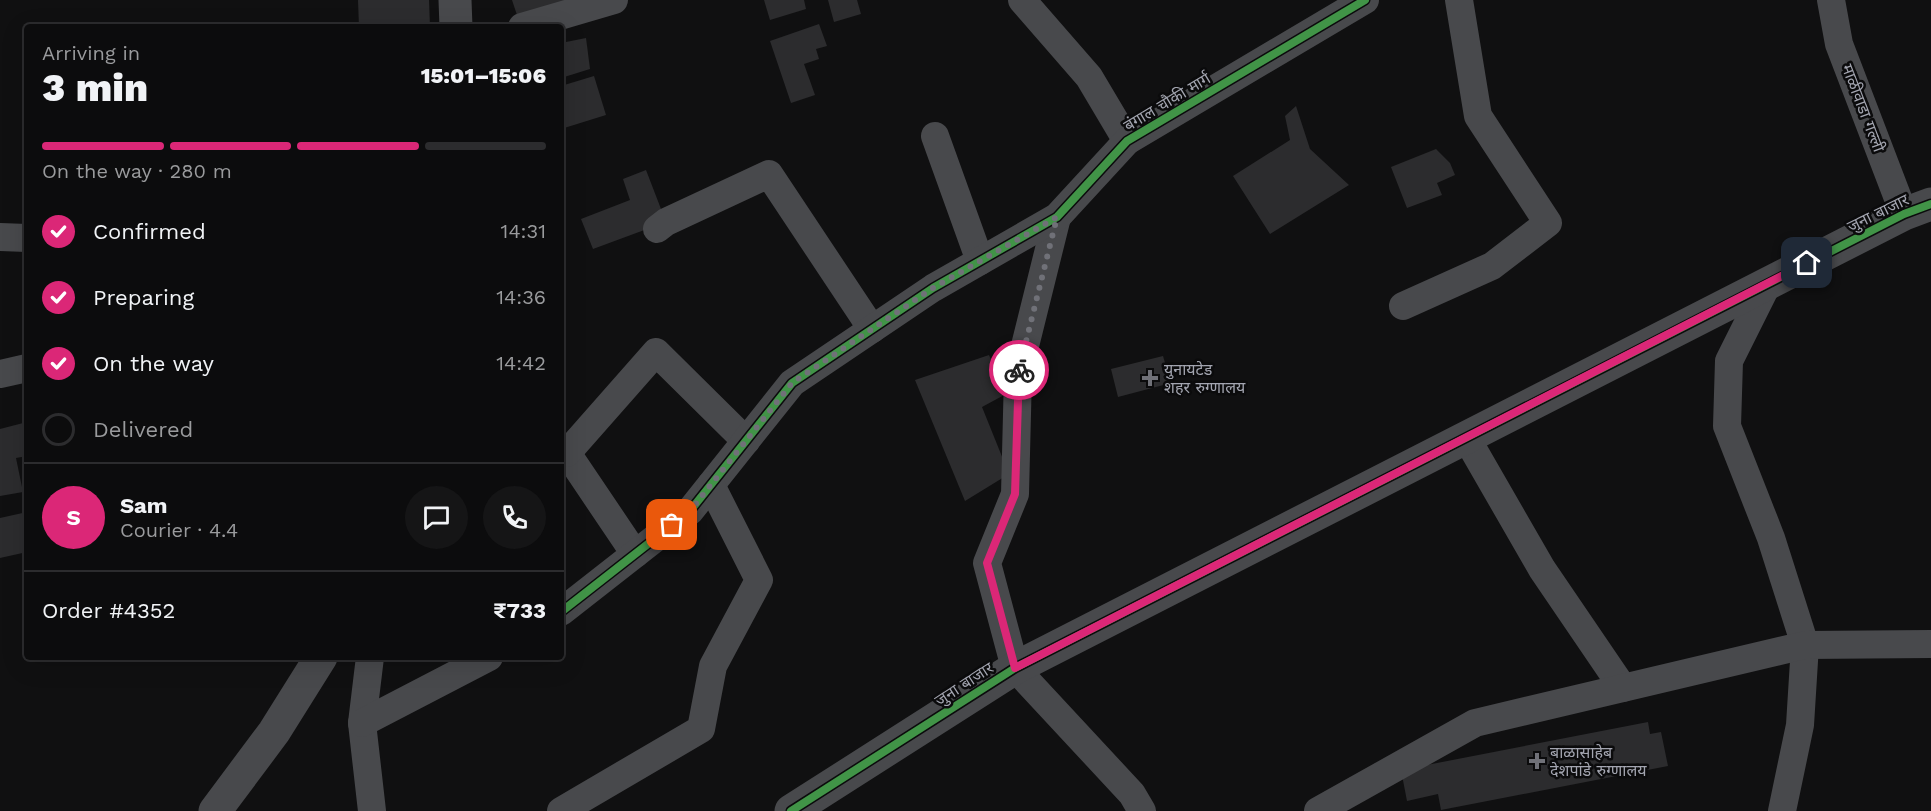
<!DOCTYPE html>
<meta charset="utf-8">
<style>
body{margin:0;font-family:"Work Sans","Noto Sans Devanagari",sans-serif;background:#151516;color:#f1f3f6;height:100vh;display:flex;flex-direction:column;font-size:22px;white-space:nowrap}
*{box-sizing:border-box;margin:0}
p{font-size:20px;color:#9a9b9d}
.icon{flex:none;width:33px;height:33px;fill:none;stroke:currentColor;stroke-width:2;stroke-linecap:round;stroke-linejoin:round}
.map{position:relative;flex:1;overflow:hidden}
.details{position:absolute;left:24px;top:24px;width:540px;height:636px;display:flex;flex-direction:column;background:#0c0c0d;border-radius:6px;box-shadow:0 6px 24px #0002,0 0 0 2px #2c2c2e}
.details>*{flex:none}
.pin{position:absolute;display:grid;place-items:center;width:51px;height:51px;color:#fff;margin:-26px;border-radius:12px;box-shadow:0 3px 9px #0006}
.courier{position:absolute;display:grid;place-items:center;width:60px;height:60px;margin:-30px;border:4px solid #db2777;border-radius:50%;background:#fff;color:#222;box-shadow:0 2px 8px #0007}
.head em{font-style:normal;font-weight:800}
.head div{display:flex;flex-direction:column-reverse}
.head{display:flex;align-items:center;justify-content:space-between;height:102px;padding:0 18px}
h1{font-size:39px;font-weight:800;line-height:45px}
.bar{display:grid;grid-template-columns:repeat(4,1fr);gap:9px 6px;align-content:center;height:72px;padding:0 18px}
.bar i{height:8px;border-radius:4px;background:#2c2c2e}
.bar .active{background:#db2777}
.bar p{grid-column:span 4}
.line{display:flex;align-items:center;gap:15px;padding:0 18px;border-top:2px solid #2c2c2e}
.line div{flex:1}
.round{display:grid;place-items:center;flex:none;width:63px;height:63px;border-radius:32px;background:#151516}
ol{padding:0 18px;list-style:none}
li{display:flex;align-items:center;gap:18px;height:66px}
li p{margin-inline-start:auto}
li .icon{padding:6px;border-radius:50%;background:#db2777;color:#fff;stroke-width:4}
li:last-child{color:#9a9b9d}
li i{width:33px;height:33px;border:3px solid #2c2c2e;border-radius:50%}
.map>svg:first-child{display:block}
</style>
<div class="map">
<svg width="1931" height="811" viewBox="0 0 1931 811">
<rect width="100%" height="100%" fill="#101011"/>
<!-- building -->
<g fill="#2c2c2e">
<path d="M 358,0 L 429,0 L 430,27 L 359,27 Z"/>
<path d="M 512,0 L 579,0 L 519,21 Z"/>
<path d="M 764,0 L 804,0 L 806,9 L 770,20 Z"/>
<path d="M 828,0 L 857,0 L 861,14 L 834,22 Z"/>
<path d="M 819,24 L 827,46 L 816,49 L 819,59 L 804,64 L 815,95 L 791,103 L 770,41 Z"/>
<path d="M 586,38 L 590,69 L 561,78 L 561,43 Z"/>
<path d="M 594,76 L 606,115 L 561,129 L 561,86 Z"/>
<path d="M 1296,106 L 1310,149 L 1349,185 L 1270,234 L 1233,176 L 1290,140 L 1285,116 Z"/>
<path d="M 1436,149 L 1450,163 L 1455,175 L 1437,183 L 1442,195 L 1407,208 L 1391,167 Z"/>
<path d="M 646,170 L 666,222 L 593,249 L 581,219 L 630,200 L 623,179 Z"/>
<path d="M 989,355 L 1006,394 L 982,407 L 1009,474 L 965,501 L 915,380 Z"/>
<path d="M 1163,356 L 1171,383 L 1118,397 L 1111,369 Z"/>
<path d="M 27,422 L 27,456 L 16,458 L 23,492 L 0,496 L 0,429 Z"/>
<path d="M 27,512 L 27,552 L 0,558 L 0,518 Z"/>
<path d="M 1648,722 L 1650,734 L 1661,732 L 1668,766 L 1441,810 L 1438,794 L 1407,801 L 1401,770 Z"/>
</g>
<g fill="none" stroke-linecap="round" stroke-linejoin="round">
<!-- minor -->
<g stroke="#48494c" stroke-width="28">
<path d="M 1022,0 L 1089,77 L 1127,141"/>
<path d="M 1831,0 L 1839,44 L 1904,214"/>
<path d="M 522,27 L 614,0"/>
<path d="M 935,136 L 980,261"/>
<path d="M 1057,217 L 1018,374 L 1015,494 L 987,563 L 1015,668 L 1132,794 L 1142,811"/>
<path d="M 657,229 L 666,222 L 769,174 L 872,329"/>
<path d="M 0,237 L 27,238"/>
<path d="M 1768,283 L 1729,361 L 1727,426 L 1771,538 L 1805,645 L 1800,725 L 1782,811"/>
<path d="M 1403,306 L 1492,266 L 1548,223 L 1478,116 L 1459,0"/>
<path d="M 0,374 L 27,368"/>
<path d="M 1466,437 L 1542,569 L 1623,688"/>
<path d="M 561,451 L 567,453 L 635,554"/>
<path d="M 567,453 L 656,352 L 746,441"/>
<path d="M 561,612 L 690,511 L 792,383 L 933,288 L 1057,217 L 1127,141 L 1365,0"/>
<path d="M 370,657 L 362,723 L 372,811"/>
<path d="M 362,723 L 489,657"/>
<path d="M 561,811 L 701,729 L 713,666 L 759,580 L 711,485"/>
<path d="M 1318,811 L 1475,723 L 1805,645 L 1931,644"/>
</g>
<!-- tertiary -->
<g stroke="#48494c" stroke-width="33">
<path d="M 455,0 L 456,27"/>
<path d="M 215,811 L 274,732 L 321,657"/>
<path d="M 791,811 L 1015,668 L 1904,214 L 1931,204"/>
</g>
<!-- cycleway casing -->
<g stroke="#0b0b0c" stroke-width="11">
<g id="cycleway">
<path d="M 561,612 L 690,511 L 792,383 L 933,288 L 1057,217 L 1127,141 L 1365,0"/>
<path d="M 791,811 L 1015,668 L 1904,214 L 1931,204"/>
</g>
</g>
<!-- cycleway -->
<use href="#cycleway" stroke="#419447" stroke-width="8"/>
</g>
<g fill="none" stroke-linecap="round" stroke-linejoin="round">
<!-- done -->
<path stroke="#707178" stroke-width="6" stroke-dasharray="0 10.8" d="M 672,525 L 690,511 L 792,383 L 933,288 L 1057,217 L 1019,370"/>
<!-- route -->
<path stroke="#db2777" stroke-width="8" d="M 1019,370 L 1015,494 L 987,563 L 1015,668 L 1807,263"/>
</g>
<!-- markers -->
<g fill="#707178" stroke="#0b0b0c" stroke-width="2">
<path d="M1147 369h6v6h6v6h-6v6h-6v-6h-6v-6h6z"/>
<path d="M1534 752h6v6h6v6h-6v6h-6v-6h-6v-6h6z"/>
</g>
<g text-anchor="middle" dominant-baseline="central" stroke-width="5" stroke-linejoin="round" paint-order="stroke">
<!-- street labels -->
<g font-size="16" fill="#a3a5b0" stroke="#0b0b0c">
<text transform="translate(1167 102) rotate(-31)">बंगाल चौकी मार्ग</text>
<text transform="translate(1863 108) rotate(69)">माळीवाडा गल्ली</text>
<text transform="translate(1878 213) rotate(-26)">जुना बाजार</text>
<text transform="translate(964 684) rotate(-33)">जुना बाजार</text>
</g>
<!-- poi labels -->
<g font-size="16" fill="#a3a5b0" stroke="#0b0b0c" text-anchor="start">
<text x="1164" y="369">युनायटेड<tspan x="1164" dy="18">शहर रुग्णालय</tspan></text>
<text x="1550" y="752">बाळासाहेब<tspan x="1550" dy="18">देशपांडे रुग्णालय</tspan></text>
</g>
</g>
</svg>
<div class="pin" style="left:672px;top:525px;background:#ea580c"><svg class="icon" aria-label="bag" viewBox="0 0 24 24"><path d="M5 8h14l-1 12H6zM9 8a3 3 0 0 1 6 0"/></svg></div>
<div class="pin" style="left:1807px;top:263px;background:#1f2937"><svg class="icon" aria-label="home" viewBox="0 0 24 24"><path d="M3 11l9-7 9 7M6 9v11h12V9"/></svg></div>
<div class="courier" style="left:1019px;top:370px"><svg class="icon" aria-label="bike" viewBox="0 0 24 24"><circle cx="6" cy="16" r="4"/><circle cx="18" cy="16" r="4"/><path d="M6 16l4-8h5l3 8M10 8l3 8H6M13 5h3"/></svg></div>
<section class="details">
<div class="head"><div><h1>3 min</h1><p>Arriving in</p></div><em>15:01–15:06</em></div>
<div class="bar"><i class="active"></i><i class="active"></i><i class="active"></i><i></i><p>On the way · 280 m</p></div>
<ol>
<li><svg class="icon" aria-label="check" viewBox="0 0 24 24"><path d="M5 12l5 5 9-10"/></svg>Confirmed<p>14:31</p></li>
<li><svg class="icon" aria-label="check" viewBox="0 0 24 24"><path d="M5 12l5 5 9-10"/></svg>Preparing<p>14:36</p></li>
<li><svg class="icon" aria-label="check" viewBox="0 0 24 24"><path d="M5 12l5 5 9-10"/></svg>On the way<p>14:42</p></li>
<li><i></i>Delivered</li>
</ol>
<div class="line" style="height:108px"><b class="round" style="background:#db2777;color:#fff">S</b><div><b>Sam</b><p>Courier · 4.4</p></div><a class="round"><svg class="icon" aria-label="chat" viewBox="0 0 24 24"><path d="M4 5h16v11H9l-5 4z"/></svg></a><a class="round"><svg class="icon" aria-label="phone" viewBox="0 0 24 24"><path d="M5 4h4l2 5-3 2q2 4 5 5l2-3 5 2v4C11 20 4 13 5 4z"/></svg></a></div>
<div class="line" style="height:78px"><div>Order #4352</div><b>₹733</b></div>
</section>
</div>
